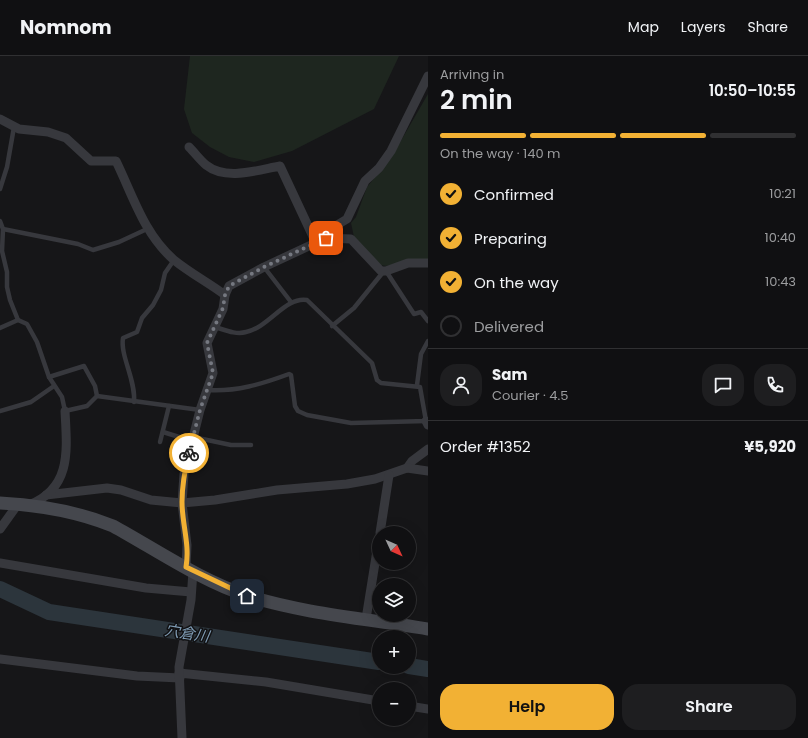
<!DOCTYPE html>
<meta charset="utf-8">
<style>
body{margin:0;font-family:Poppins,"Noto Sans JP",sans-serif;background:#1e1e20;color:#f1f3f6;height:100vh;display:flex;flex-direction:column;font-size:15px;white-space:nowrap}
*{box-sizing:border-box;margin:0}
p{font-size:13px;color:#9c9d9f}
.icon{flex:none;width:22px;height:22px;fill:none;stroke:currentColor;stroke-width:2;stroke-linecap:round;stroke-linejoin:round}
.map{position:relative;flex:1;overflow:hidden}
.details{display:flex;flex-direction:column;background:#101012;width:380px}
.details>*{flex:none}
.needle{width:26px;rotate:134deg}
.tools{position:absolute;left:372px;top:470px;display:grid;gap:8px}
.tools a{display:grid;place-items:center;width:44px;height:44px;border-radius:50%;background:#101012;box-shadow:0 4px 16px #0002,0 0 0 1px #303032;font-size:20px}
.pin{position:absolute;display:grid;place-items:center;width:34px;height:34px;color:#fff;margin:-17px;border-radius:8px;box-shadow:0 2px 6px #0006}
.courier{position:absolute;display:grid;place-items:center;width:40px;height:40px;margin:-20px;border:3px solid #f2b134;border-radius:50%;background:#fff;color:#222;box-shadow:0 1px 5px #0007}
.summary em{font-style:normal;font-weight:600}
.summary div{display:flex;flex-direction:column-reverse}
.summary{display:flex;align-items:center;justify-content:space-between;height:68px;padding:0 12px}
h1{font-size:26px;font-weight:600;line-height:30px}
.bar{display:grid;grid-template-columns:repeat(4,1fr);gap:6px 4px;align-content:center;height:48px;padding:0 12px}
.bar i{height:5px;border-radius:3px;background:#303032}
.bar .on{background:#f2b134}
.bar p{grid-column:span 4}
.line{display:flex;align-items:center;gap:10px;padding:0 12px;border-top:1px solid #303032}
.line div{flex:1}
.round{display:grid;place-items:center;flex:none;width:42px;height:42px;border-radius:16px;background:#1e1e20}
ol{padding:0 12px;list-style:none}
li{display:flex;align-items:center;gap:12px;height:44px}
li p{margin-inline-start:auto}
li .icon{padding:4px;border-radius:50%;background:#f2b134;color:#111;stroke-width:4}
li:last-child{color:#9c9d9f}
li i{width:22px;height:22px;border:2px solid #303032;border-radius:50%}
.button{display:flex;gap:8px;margin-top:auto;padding:8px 12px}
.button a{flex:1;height:46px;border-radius:16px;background:#f2b134;color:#111;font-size:16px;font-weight:600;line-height:46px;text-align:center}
.button a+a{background:#1e1e20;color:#f1f3f6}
header{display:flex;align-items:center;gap:24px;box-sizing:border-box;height:56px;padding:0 20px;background:#101012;border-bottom:1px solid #303032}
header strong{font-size:19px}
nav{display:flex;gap:22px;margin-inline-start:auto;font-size:14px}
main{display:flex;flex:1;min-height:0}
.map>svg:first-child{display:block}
</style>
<header>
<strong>Nomnom</strong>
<nav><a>Map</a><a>Layers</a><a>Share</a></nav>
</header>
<main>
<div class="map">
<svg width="428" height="682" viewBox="0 0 428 682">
<rect width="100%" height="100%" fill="#161618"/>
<!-- green -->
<g fill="#1e261f">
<path d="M 190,0 L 399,0 L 374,53 L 292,95 L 254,106 L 229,101 L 210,91 L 192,77 L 184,53 Z"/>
<path d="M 428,38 L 428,204 L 386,210 L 380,209 L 354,181 L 351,167 L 356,161 L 367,131 L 391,102 Z"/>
</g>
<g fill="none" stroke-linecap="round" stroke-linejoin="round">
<!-- river -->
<g stroke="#2c353c" stroke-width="16">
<path d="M 0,533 L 49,556 L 379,606"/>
<path d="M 409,610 L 428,613"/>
</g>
<!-- lane -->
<g stroke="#37383d" stroke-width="4.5">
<path d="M 0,133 L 7,111 L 14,71"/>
<path d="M 0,165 L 3,173 L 2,195 L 7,216 L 7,231 L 10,244 L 18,264 L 27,268 L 37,286 L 49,321 L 62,341 L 65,355 L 87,350 L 97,340 L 200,354"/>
<path d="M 3,173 L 78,188 L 93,194 L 119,186 L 147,173"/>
<path d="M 264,211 L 291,246"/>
<path d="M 386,215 L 414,258 L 421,256 L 428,265"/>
<path d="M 332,270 L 354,252 L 384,215"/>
<path d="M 0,272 L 18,264"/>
<path d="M 49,321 L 84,310 L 95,330 L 97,340"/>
<path d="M 417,329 L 421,298 L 428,285"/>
<path d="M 207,334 C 236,336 262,328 289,318 L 291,319 L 295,350 L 298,355 L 307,359 L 351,367 L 426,365 L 420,331 L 381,327 L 377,324 L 372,307 L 307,244 C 286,240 268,272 246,276 C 236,279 225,274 215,271"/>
<path d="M 134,346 C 136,324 120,300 123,282 L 137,276 L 142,262 L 153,249 L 161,234 L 165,217 L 174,204"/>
<path d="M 0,355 L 31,346 L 54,330"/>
<path d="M 163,376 L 192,385"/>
<path d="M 193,381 L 231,389 L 251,389"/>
<path d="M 160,386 L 169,350"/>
</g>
<!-- street -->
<g stroke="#37383d" stroke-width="9">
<path d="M 0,63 L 19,73 L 48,76 L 66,82 L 91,105 L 116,105 C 133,140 144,178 174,204 C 190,217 209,227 225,239"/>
<path d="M 189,91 C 195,97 200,104 206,109 C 226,125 258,114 280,110 L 316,187"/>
<path d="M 326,182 L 351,183 L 381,215 L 386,215 L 408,207 L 428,207"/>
<path d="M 426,365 L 428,369"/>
<path d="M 407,412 L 412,405 L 428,393"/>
<path d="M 46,439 L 107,432 L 121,434 L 151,444 L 182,447 L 215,444 L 277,434 L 347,428 L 375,423 L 407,412 L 428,415"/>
<path d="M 29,449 C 72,432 67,394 65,355"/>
<path d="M 0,473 L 18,448"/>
<path d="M 380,477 L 389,419"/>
<path d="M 0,507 L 146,532 L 191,536"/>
<path d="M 186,511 L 187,489 L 182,447 L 184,418 L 200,354 L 213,317 L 207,287 L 223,253 L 225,239 L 229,230 L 264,211 L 326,182 L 337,169 L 347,163 L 365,125 L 379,112 L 391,95 L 428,20"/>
<path d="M 366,563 L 379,482"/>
<path d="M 0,603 L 137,620 L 180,622"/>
<path d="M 179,617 L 266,626 L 379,645"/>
<path d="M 409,650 L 428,653"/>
<path d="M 182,682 L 179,611 L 191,544 L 193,515"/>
</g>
<!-- secondary -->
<path stroke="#45474d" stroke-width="13" d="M 0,447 C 39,449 76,455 113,470 C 155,493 203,526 248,540 C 305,558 369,563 428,573"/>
</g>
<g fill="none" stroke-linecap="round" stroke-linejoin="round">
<!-- done -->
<path stroke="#757880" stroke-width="4" stroke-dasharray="0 7.2" d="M 189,397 L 200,354 L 213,317 L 207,287 L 223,252 L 225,239 L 229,230 L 264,211 L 326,182"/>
<!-- route -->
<path stroke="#f2b134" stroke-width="5" d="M 189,397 C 185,413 182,430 182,446 C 182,468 190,489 186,511 L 247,540"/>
</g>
<g text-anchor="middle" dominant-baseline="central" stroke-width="3" stroke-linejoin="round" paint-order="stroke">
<!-- water labels -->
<g font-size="15" font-style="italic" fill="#7f9bb3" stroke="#111113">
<text transform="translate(187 577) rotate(9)">穴倉川</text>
</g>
</g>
</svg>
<div class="tools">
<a><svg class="needle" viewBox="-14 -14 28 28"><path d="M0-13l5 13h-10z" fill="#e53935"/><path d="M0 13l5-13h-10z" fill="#9c9d9f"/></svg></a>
<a><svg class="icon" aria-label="layers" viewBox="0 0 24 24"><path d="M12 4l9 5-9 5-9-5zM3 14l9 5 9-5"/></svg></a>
<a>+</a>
<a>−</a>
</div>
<div class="pin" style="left:326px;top:182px;background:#ea580c"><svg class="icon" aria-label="bag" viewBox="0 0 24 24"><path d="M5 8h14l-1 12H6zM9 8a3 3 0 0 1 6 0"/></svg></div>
<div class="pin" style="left:247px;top:540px;background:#1f2937"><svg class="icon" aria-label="home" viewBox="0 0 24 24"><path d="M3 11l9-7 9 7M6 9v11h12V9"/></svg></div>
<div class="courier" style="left:189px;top:397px"><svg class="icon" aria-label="bike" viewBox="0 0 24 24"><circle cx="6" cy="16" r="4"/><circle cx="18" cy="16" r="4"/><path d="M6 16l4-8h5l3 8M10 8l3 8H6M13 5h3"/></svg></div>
</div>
<section class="details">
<div class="summary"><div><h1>2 min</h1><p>Arriving in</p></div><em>10:50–10:55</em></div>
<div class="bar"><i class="on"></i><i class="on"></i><i class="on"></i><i></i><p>On the way · 140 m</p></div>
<ol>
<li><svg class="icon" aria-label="check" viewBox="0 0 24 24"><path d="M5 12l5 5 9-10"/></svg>Confirmed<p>10:21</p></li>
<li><svg class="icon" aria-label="check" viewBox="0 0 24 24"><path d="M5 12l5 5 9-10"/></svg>Preparing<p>10:40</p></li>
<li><svg class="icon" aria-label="check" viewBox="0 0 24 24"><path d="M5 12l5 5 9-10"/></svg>On the way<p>10:43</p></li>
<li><i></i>Delivered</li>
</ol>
<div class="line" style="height:72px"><a class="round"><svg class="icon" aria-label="person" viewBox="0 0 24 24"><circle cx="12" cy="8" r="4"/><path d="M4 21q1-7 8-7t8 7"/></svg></a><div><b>Sam</b><p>Courier · 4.5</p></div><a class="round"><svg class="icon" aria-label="chat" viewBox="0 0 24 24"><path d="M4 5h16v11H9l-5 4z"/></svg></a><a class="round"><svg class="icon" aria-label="phone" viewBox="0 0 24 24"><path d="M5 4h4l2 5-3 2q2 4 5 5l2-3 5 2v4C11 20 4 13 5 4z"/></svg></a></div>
<div class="line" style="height:52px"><div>Order #1352</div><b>¥5,920</b></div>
<div class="button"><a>Help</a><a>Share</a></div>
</section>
</main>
